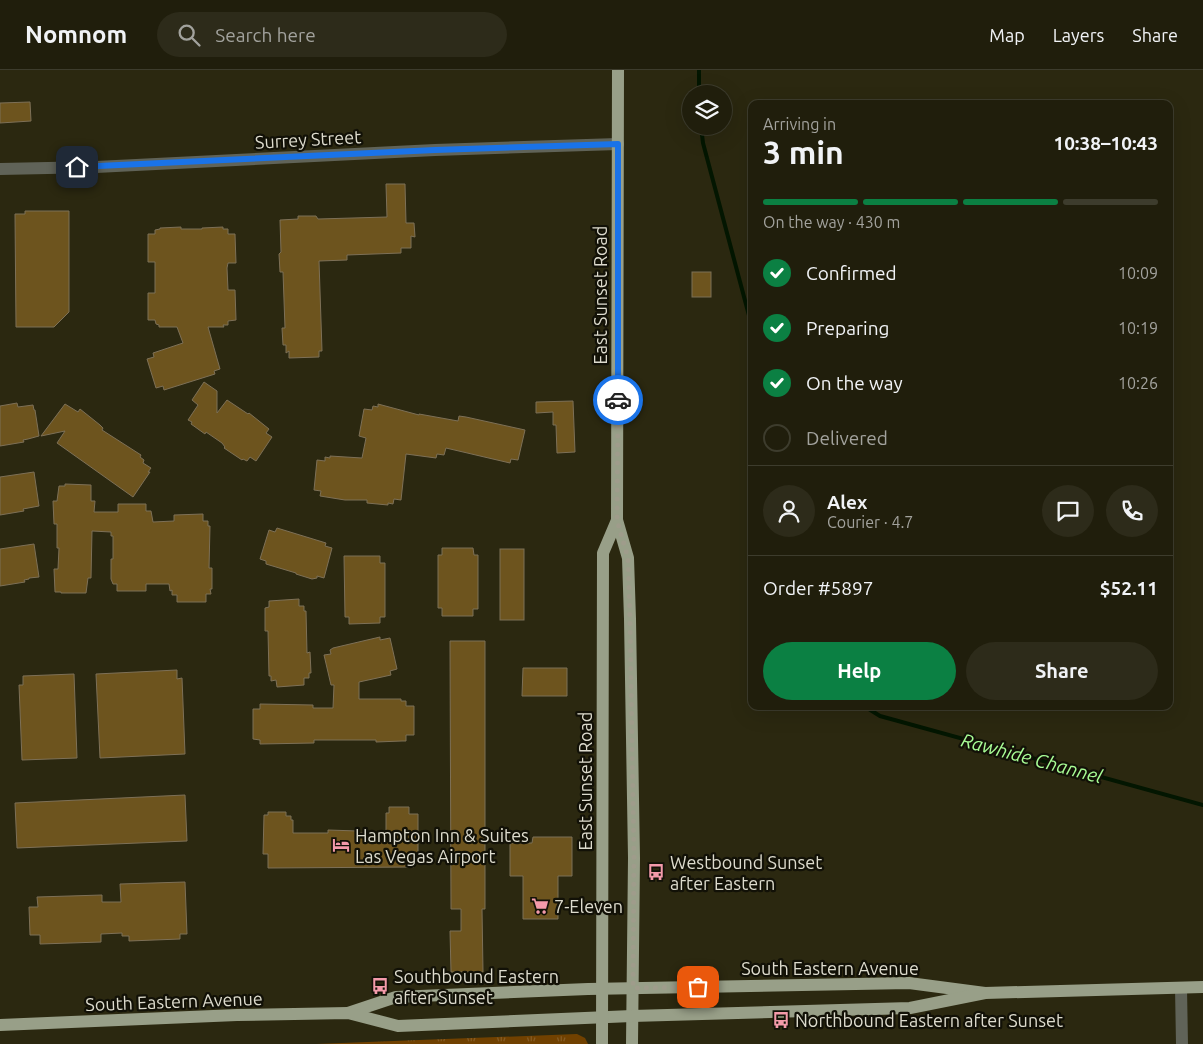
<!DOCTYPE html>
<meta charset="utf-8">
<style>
body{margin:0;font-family:Ubuntu,sans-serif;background:#2d2b1a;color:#f1f3f6;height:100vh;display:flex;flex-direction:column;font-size:19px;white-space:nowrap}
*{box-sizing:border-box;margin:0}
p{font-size:16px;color:#a2a29d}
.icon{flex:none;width:28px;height:28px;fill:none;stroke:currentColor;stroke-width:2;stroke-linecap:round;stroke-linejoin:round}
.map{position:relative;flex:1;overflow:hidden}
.sheet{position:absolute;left:748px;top:30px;width:425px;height:610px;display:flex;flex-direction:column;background:#201e0c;border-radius:10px;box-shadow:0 5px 20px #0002,0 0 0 1px #3d3c2d}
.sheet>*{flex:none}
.tools{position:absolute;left:682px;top:15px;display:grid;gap:10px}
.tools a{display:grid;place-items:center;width:50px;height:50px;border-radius:50%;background:#201e0c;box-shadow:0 5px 20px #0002,0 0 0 1px #3d3c2d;font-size:25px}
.pin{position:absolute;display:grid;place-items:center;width:42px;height:42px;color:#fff;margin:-21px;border-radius:10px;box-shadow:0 2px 8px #0006}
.courier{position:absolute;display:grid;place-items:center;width:50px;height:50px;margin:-25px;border:4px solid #1a73e8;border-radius:50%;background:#fff;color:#222;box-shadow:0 1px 6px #0007}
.overview em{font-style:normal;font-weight:700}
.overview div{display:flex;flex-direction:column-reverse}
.overview{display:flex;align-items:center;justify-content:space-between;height:85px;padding:0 15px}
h1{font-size:32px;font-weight:700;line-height:38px}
.bar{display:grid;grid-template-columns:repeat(4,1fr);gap:8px 5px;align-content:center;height:60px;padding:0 15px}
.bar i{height:6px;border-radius:4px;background:#3d3c2d}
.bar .current{background:#0b8043}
.bar p{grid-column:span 4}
.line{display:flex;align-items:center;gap:12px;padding:0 15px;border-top:1px solid #3d3c2d}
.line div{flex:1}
.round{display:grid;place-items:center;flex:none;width:52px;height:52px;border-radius:26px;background:#2d2b1a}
ol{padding:0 15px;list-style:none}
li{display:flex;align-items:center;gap:15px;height:55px}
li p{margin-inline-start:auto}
li .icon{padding:5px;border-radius:50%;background:#0b8043;color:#fff;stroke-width:4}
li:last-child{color:#a2a29d}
li i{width:28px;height:28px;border:2px solid #3d3c2d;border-radius:50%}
.button{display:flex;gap:10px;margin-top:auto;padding:10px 15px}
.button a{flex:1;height:58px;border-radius:30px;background:#0b8043;color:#fff;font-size:20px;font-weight:700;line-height:58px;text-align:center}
.button a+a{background:#2d2b1a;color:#f1f3f6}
header{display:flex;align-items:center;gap:30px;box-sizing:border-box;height:70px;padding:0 25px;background:#201e0c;border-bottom:1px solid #3d3c2d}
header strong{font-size:24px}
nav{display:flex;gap:28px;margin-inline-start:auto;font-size:18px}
.search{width:350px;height:45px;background:#2d2b1a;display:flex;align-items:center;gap:12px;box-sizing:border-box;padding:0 18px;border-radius:28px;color:#a2a29d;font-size:19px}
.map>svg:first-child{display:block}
</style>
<header>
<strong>Nomnom</strong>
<div class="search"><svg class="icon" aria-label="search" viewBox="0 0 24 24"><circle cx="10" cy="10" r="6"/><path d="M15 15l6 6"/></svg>Search here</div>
<nav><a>Map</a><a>Layers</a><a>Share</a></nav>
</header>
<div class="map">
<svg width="1203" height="974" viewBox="0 0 1203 974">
<defs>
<pattern id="park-tufts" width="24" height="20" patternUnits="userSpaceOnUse" patternTransform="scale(1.25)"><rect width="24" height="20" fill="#714100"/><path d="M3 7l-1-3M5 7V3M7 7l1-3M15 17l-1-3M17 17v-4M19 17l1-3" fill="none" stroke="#855c24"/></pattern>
</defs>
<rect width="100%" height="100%" fill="#2b2810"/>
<!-- park -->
<path fill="url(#park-tufts)" d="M 577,964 L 585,968 L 588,974 L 316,974 Z"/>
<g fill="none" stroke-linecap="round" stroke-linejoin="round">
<!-- stream -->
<g stroke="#031601" stroke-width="4">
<path d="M 699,24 L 699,0"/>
<path d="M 701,56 L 703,73 L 751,253"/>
<path d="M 864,636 L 880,646 L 1203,735"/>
</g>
</g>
<!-- building -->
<g fill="#6d541e" stroke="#7d7057">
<path d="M 30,32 L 31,51 L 0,53 L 0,33 Z"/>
<path d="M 386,114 L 405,114 L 406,153 L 414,153 L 415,167 L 411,166 L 411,178 L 401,178 L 401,183 L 347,185 L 347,190 L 319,191 L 322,281 L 319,281 L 319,287 L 289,288 L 289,281 L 286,283 L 286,275 L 283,275 L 282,258 L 285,258 L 283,202 L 280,202 L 279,184 L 281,182 L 280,150 L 298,149 L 298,146 L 316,146 L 318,149 L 387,147 Z"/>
<path d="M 25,141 L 69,141 L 69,242 L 54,257 L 16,257 L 15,144 L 25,144 Z"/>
<path d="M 181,157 L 181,159 L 202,159 L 202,158 L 223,157 L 223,159 L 228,159 L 228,164 L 235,164 L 236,193 L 228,193 L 227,198 L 228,220 L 235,220 L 236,250 L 228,251 L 228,255 L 223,255 L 224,257 L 208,257 L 220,299 L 214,301 L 215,304 L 164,320 L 163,316 L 156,318 L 147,289 L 154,287 L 153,283 L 183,273 L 177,257 L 159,257 L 159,255 L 156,254 L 155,250 L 148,250 L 148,223 L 155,223 L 155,192 L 148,192 L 148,164 L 155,164 L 155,160 L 160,159 L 160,158 Z"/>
<rect x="692" y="202" width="19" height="25"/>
<path d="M 204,312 L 217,321 L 217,343 L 227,330 L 248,344 L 249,343 L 269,359 L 266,363 L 272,367 L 256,391 L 250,387 L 247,391 L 243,389 L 242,390 L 224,378 L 225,377 L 222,373 L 206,362 L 205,364 L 191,354 L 192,352 L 188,350 L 198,335 L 192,330 Z"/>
<path d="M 573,331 L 575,382 L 557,383 L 556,355 L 553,355 L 553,342 L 536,343 L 536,332 Z"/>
<path d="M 17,333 L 18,337 L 33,335 L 34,340 L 35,340 L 39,366 L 28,369 L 23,370 L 24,372 L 0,376 L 0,336 Z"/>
<path d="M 65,334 L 78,342 L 80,339 L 100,355 L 103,358 L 102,360 L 141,385 L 140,387 L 144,390 L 143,393 L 151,398 L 148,402 L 150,402 L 133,427 L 57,373 L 65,361 L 41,366 Z"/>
<path d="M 378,334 L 419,345 L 419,344 L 458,351 L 459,346 L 466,347 L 525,360 L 518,390 L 511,389 L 510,393 L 446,378 L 444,385 L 437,384 L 436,388 L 406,384 L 401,430 L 394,429 L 393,434 L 388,433 L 388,435 L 367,433 L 367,430 L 345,430 L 320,426 L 321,421 L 314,420 L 317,390 L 325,391 L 325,387 L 330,388 L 330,386 L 362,388 L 366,368 L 359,366 L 364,339 L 372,340 L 373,336 L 378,337 Z"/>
<path d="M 34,402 L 39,436 L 23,439 L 24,441 L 0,445 L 0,407 Z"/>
<path d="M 65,414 L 91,415 L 91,431 L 95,431 L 94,442 L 118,442 L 118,434 L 146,434 L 146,441 L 151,441 L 153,452 L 174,451 L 174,445 L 203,444 L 203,451 L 208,451 L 208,456 L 210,456 L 209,498 L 212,498 L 212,519 L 210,519 L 211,524 L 206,524 L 206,532 L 177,532 L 177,525 L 172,525 L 172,520 L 170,521 L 169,514 L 146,514 L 146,521 L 117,521 L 117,514 L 113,514 L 111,509 L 111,489 L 113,489 L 113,466 L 111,466 L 111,462 L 92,461 L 91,508 L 88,508 L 86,523 L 61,523 L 61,522 L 55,522 L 54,499 L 58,499 L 59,478 L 57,478 L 57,454 L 54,454 L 53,431 L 57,431 L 59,416 L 65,416 Z"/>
<path d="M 277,458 L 326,473 L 325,476 L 332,478 L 324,508 L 317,506 L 317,508 L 312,509 L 296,504 L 296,503 L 266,494 L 266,491 L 260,489 L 269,460 L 275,462 Z"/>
<path d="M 34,474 L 39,507 L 29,508 L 29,509 L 24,510 L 25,512 L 0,516 L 0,479 Z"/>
<path d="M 442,478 L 473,478 L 474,485 L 478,485 L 478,539 L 473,539 L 473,546 L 442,546 L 442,538 L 438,538 L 438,485 L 442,485 Z"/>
<rect x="500" y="479" width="24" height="71"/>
<path d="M 344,486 L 380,486 L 380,493 L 385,493 L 385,547 L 380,547 L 380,553 L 349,554 L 349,547 L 345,547 Z"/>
<path d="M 299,529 L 299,536 L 304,536 L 304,541 L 306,541 L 307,583 L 310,582 L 311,603 L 309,603 L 309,608 L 304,608 L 304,615 L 277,617 L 276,610 L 271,611 L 271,606 L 269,606 L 268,561 L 265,561 L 265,538 L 269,537 L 269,531 Z"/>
<path d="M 380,567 L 380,570 L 390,568 L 397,599 L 390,601 L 391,605 L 359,612 L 359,629 L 401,629 L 401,631 L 406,631 L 406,636 L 414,636 L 414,665 L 406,665 L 406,671 L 402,671 L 376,672 L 376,670 L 314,670 L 314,673 L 260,674 L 260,670 L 253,669 L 253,639 L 260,639 L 260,634 L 313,635 L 313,638 L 333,638 L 334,615 L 331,615 L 324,585 L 331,584 L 330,580 L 333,578 Z"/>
<path d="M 450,571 L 485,571 L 485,839 L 482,839 L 483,902 L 451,902 L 450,861 L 461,861 L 461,839 L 451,839 Z"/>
<path d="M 523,598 L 567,598 L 567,626 L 522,626 Z"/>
<path d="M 177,600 L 177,609 L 182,608 L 185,684 L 100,688 L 96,604 Z"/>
<path d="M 74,604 L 77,688 L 22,690 L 19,615 L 23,615 L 23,606 Z"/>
<path d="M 185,725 L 187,771 L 17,778 L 15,733 Z"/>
<path d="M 389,737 L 409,737 L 409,744 L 418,744 L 418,784 L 414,784 L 414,797 L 268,798 L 268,784 L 263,784 L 264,745 L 268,745 L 268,742 L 286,742 L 286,746 L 291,746 L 291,750 L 293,750 L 293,763 L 328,763 L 328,760 L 358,761 L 358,763 L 386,763 L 386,743 L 389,743 Z"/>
<path d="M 533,767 L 572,767 L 572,806 L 558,806 L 558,849 L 523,849 L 523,806 L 510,806 L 510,773 L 532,773 Z"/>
<path d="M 185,812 L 187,864 L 180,864 L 180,869 L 129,871 L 129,866 L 122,866 L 122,863 L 101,864 L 101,872 L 40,874 L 40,865 L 30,865 L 29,837 L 38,837 L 37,827 L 102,825 L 102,832 L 121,832 L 120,814 Z"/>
</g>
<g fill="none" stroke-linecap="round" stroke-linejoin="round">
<!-- minor -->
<g stroke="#606358" stroke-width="12">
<path d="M 0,99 L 96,97 L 435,80 L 618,74"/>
<path d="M 1181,918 L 1182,974"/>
</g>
<!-- major -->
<g stroke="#989f88" stroke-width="12">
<path d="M 618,0 L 617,450 L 628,488 L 630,549 L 634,788 L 632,974"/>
<path d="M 348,943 L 396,927 L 588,919 L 909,913 L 985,923 L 1203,917"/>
<path d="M 0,955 L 237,945 L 348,943 L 398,956 L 632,946 L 910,938 L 985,923"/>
<path d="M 602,974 L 603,483 L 617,450"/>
</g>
</g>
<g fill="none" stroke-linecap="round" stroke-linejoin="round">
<!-- done -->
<path stroke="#9f9c8b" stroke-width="5" stroke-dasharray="0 9" d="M 618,330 L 617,450 L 628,488 L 630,549 L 634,788 L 633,918 L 698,917"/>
<!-- route -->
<path stroke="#1a73e8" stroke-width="6" d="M 77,97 L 435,80 L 618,74 L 618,330"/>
</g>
<!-- icons -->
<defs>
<g id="hotel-bare" transform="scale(1.35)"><path d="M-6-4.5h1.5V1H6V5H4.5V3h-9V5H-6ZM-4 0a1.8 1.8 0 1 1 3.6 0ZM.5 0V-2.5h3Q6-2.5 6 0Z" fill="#f39aaa" stroke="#121107" stroke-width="2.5" paint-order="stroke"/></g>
<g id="bus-bare" transform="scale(1.35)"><path d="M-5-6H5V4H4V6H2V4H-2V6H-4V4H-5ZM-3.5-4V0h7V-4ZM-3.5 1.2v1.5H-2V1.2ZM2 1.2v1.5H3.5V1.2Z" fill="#f39aaa" stroke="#121107" stroke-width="2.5" paint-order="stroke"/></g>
<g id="supermarket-bare" transform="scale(1.35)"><path d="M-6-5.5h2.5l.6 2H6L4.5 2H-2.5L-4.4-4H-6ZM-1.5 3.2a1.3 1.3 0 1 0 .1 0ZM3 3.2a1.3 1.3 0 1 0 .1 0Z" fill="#f39aaa" stroke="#121107" stroke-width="2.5" paint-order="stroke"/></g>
</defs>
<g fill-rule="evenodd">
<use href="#hotel-bare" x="341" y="775"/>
<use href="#bus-bare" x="656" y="802"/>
<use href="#supermarket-bare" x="540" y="836"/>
<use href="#bus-bare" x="380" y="916"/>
<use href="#bus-bare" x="781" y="950"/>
</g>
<g text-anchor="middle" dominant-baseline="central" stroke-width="4.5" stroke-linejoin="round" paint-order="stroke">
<!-- street labels -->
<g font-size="18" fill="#dddbcd" stroke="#121107">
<text transform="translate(308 69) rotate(-3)">Surrey Street</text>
<text transform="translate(600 225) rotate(-90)">East Sunset Road</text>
<text transform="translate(585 711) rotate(-90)">East Sunset Road</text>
<text x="830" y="898">South Eastern Avenue</text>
<text transform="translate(174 931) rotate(-2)">South Eastern Avenue</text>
</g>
<!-- poi labels -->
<g font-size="18" fill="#dddbcd" stroke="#121107" text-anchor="start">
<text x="355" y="765">Hampton Inn &amp; Suites<tspan x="355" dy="21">Las Vegas Airport</tspan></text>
<text x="670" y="792">Westbound Sunset<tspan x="670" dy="21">after Eastern</tspan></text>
<text x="554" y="836">7-Eleven</text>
<text x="394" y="906">Southbound Eastern<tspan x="394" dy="21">after Sunset</tspan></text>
<text x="795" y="950">Northbound Eastern after Sunset</text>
</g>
<!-- water labels -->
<g font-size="19" font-style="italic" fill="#a9fe96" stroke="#121107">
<text transform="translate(1032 688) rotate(15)">Rawhide Channel</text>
</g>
</g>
</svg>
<div class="tools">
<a><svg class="icon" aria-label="layers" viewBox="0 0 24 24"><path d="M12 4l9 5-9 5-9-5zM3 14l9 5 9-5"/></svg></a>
</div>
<div class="pin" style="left:698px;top:917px;background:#ea580c"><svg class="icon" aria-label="bag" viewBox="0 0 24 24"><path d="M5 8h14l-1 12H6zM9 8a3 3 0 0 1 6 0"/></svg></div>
<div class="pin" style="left:77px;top:97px;background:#1f2937"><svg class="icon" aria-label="home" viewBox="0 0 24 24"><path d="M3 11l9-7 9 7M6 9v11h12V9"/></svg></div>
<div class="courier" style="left:618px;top:330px"><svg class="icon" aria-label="car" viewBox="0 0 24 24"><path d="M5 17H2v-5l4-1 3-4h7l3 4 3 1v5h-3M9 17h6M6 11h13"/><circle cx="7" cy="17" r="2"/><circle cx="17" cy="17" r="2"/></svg></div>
<section class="sheet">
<div class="overview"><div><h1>3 min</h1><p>Arriving in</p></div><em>10:38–10:43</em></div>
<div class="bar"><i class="current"></i><i class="current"></i><i class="current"></i><i></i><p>On the way · 430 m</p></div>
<ol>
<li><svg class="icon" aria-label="check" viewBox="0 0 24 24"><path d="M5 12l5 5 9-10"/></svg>Confirmed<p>10:09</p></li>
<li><svg class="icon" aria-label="check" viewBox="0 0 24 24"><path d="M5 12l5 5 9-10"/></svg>Preparing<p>10:19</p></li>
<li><svg class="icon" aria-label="check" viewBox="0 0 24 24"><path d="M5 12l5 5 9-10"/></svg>On the way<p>10:26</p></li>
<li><i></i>Delivered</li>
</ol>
<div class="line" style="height:90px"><a class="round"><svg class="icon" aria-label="person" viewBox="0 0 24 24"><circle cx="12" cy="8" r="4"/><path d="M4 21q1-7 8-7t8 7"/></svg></a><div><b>Alex</b><p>Courier · 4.7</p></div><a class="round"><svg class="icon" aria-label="chat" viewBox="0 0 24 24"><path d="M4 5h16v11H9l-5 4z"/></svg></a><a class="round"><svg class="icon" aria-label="phone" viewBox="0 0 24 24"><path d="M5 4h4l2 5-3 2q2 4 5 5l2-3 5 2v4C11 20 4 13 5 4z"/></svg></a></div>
<div class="line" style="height:65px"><div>Order #5897</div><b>$52.11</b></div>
<div class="button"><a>Help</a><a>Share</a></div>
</section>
</div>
